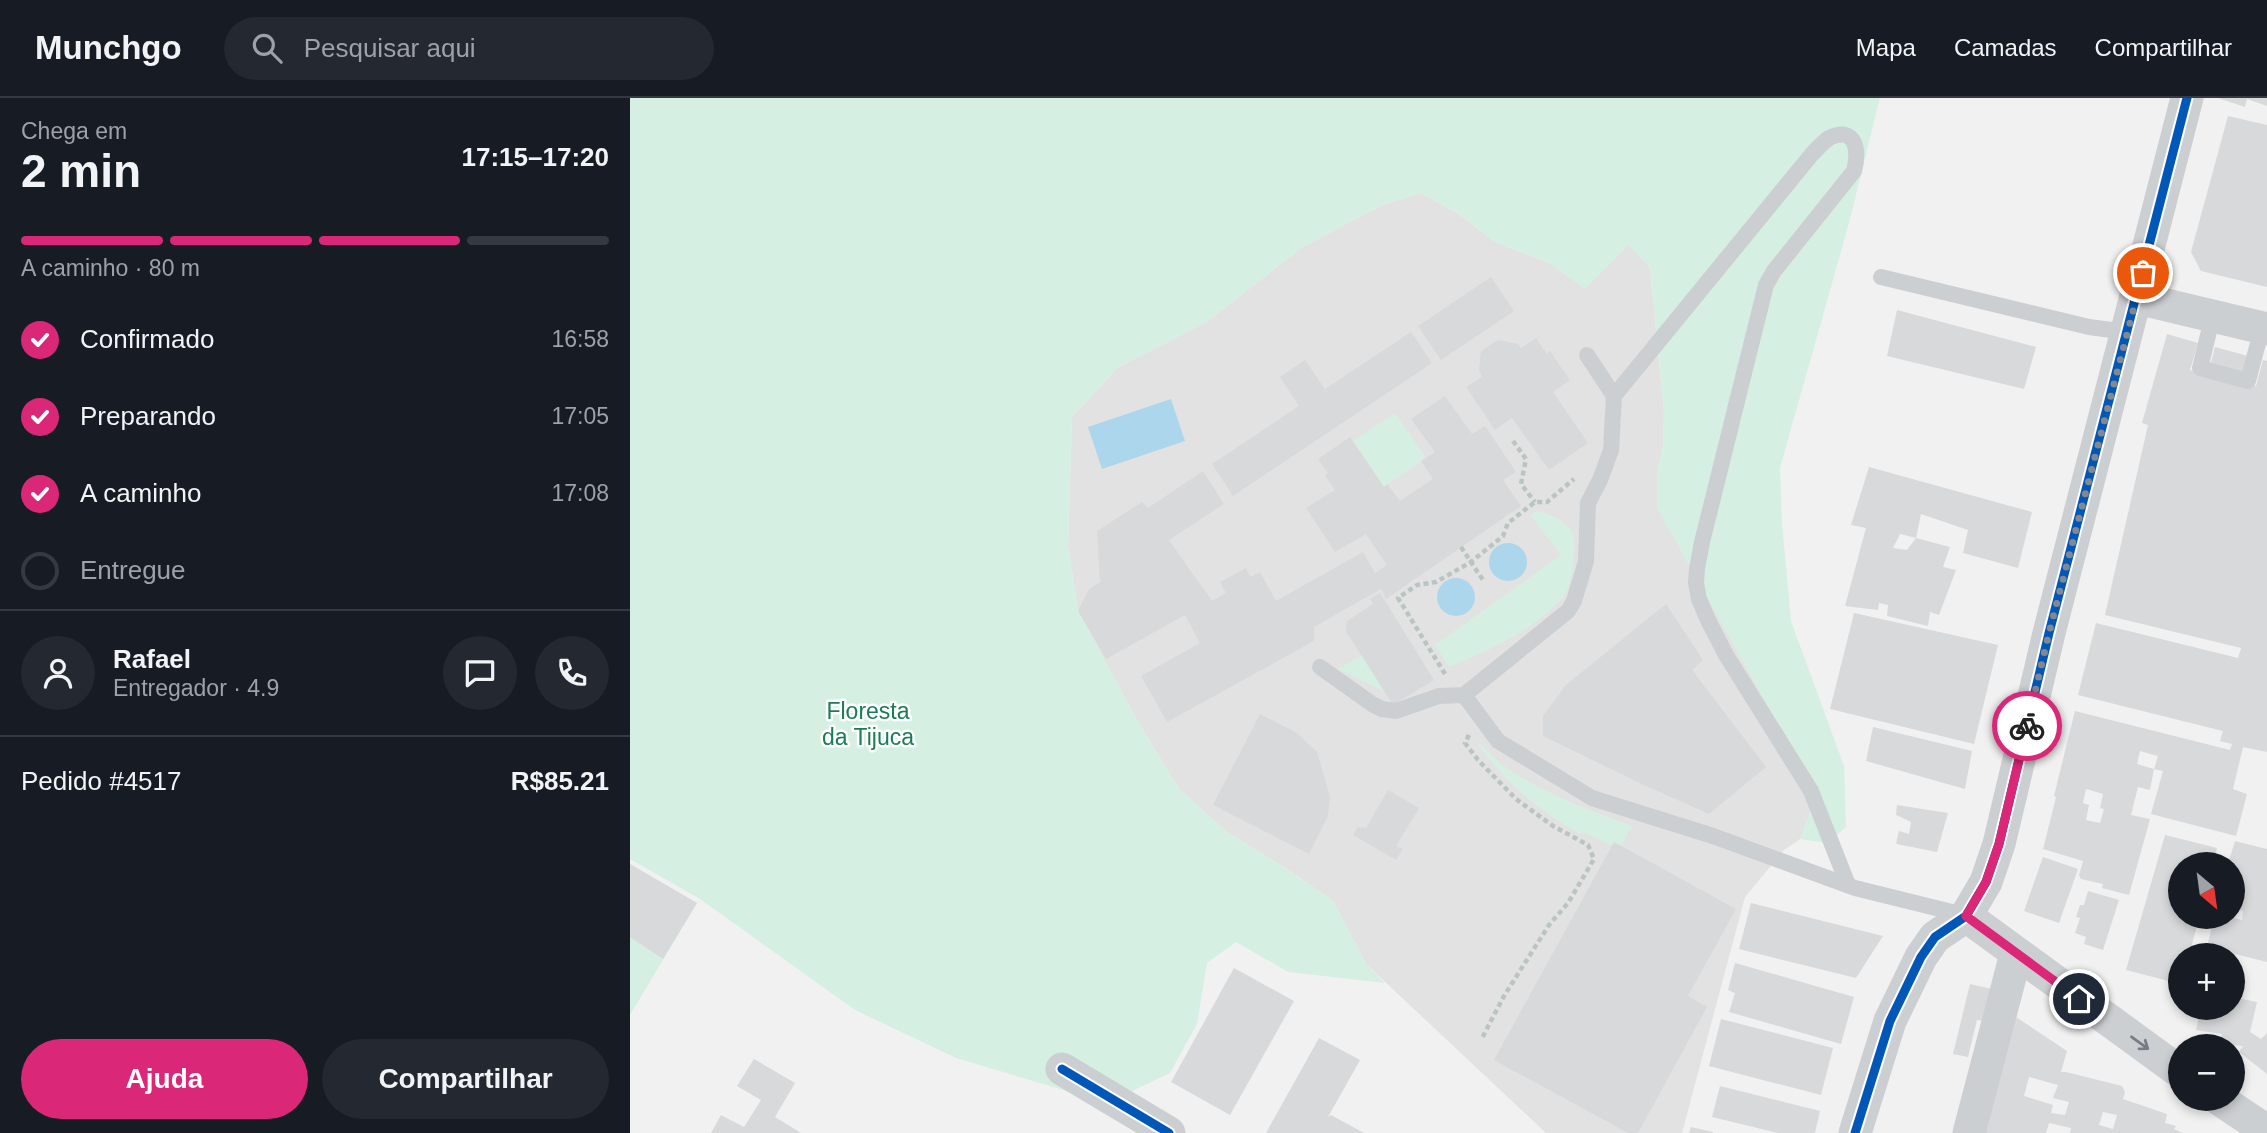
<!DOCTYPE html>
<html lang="pt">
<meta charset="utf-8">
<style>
body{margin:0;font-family:Arial,sans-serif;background:#242831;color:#f1f3f6;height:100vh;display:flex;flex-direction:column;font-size:26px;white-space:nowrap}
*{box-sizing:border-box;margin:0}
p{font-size:23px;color:#9ea1a6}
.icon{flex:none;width:38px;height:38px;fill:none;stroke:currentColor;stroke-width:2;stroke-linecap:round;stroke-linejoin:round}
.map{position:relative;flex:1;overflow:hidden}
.sheet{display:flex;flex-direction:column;background:#171b24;width:630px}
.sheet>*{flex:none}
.needle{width:46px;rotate:151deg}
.buttons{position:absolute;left:1538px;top:754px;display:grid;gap:14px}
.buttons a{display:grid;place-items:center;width:77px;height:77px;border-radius:50%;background:#171b24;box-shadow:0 4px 10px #0003;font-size:35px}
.pin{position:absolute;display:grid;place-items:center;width:60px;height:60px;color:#fff;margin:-30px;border:4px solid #fff;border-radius:50%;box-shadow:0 2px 7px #0007}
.courier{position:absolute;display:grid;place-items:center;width:70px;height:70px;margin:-35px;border:5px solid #db2777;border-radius:50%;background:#fff;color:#222;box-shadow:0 2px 9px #0007}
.headline em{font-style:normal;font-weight:600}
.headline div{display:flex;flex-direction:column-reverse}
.headline{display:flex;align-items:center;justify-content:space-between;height:119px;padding:0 21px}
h1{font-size:46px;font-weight:600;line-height:52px}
.bar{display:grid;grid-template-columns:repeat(4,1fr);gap:10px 7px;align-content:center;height:84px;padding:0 21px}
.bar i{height:9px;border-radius:5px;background:#363941}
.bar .selected{background:#db2777}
.bar p{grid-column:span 4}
.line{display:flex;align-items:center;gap:18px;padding:0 21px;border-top:2px solid #363941}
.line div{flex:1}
.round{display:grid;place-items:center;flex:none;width:74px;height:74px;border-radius:37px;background:#242831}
ol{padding:0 21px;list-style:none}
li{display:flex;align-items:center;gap:21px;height:77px}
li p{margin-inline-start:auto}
li .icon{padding:7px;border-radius:50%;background:#db2777;color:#fff;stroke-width:4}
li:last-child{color:#9ea1a6}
li i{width:38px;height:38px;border:4px solid #363941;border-radius:50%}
.cta{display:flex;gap:14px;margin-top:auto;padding:14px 21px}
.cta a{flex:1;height:80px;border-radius:42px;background:#db2777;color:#fff;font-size:28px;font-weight:600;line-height:80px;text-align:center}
.cta a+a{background:#242831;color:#f1f3f6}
header{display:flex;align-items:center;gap:42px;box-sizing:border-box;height:98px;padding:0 35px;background:#171b24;border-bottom:2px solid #363941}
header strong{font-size:33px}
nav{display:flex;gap:38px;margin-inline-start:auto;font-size:24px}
.search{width:490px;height:63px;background:#242831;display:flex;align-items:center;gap:18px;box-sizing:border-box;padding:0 24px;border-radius:38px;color:#9ea1a6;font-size:26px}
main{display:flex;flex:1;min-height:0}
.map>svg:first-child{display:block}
</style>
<header>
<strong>Munchgo</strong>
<div class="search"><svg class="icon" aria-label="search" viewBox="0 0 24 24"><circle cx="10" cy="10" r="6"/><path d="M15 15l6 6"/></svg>Pesquisar aqui</div>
<nav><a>Mapa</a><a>Camadas</a><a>Compartilhar</a></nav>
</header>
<main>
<section class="sheet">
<div class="headline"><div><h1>2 min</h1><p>Chega em</p></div><em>17:15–17:20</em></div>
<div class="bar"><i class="selected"></i><i class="selected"></i><i class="selected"></i><i></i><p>A caminho · 80 m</p></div>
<ol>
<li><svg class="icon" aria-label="check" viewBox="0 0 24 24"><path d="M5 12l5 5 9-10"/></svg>Confirmado<p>16:58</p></li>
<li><svg class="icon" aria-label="check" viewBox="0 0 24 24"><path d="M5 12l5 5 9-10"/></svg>Preparando<p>17:05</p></li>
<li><svg class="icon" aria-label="check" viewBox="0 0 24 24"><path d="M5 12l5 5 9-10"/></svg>A caminho<p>17:08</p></li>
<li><i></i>Entregue</li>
</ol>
<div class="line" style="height:126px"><a class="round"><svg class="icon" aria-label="person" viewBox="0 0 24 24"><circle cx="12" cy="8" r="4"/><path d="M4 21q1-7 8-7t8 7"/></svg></a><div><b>Rafael</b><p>Entregador · 4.9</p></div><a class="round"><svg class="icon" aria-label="chat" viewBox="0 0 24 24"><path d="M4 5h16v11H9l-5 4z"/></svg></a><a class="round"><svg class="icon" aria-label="phone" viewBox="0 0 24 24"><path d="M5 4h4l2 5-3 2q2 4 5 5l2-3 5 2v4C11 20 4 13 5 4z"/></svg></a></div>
<div class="line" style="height:91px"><div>Pedido #4517</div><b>R$85.21</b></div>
<div class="cta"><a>Ajuda</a><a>Compartilhar</a></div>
</section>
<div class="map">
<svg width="1637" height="1035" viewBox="0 0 1637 1035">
<rect width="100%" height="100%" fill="#f1f1f1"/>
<!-- education -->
<path fill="#e3e2e2" d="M 791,95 L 827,115 L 865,144 L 919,165 L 955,190 L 999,146 L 1020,170 L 1034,314 L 1033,349 L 1027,374 L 1187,697 L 1170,741 L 1154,752 L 1115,799 L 1052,1035 L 916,1035 L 736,866 L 703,803 L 657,771 L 597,734 L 549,691 L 508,624 L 448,513 L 438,448 L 442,319 L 487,270 L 578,223 L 671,150 L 752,107 Z"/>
<!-- green -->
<g fill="#d6efe3">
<path d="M 0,0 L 1250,0 L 1219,125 L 1150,370 L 1152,425 L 1161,523 L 1214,668 L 1216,729 L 1198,745 L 1170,741 L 1187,696 L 1027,410 L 1027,374 L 1033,349 L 1034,314 L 1020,170 L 999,147 L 955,191 L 919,165 L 865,144 L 827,115 L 791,95 L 752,107 L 671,150 L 578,223 L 487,270 L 442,319 L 438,448 L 448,512 L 508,624 L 549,691 L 597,734 L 657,771 L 703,803 L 736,866 L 755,885 L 658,874 L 606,844 L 577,865 L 567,926 L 540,975 L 477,1005 L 326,960 L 225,912 L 70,801 L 0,761 Z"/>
<path d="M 765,315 L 796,360 L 754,389 L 723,343 Z"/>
<path d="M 907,413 C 927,418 947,427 944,451 C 943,465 942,486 934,498 C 931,502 926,506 922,510 C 892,538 857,553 819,569 L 805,547 L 931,457 L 901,418 Z"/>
<path d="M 732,557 L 755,594 L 708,571 Z"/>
<path d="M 845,641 C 853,649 861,657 869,664 C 907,694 957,711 1002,728 L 991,748 L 984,744 L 982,748 L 956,735 L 951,736 C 908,712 872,683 845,641 Z"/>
<path d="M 0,766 L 67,805 L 0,917 Z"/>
</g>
<!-- water -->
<g fill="#acd6eb">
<path d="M 541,301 L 555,343 L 472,371 L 458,329 Z"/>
<circle cx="878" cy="464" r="19"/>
<circle cx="826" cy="499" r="19"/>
</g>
<!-- building -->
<g fill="#d8d9db" fill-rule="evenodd">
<path d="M 1588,0 L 1637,0 L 1637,8 L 1617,1 L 1615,9 Z"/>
<path d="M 1598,18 L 1637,27 L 1637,189 L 1571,173 L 1561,154 Z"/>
<path d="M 861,179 L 884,213 L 811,262 L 788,228 Z"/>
<path d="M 1267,212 L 1406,249 L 1394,291 L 1257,258 Z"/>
<path d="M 781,234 L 802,265 L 603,398 L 582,366 L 669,308 L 650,279 L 675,262 L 695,291 Z"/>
<path d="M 1537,236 L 1568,245 L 1560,272 L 1626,288 L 1633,262 L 1637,263 L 1637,654 L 1613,649 L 1603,691 L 1617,696 L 1606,738 L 1521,716 L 1533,673 L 1524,671 L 1528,658 L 1510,653 L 1507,666 L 1524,671 L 1520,692 L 1508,689 L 1501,717 L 1520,721 L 1499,797 L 1472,790 L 1473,786 L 1451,781 L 1449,777 L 1453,763 L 1413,751 L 1426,699 L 1424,698 L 1445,613 L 1600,652 L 1602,646 L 1590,643 L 1593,633 L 1448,597 L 1466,525 L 1608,560 L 1611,550 L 1475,517 L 1518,327 L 1512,325 ZM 1456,691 L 1473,696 L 1470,710 L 1474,711 L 1470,725 L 1456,722 L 1459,707 L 1453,705 Z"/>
<path d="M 906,240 L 917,256 L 920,253 L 940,282 L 923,294 L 958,345 L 919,372 L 882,320 L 865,332 L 836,289 L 852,279 L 849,272 L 851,253 L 868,242 L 888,246 L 891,250 Z"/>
<path d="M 1585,249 L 1618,258 L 1613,276 L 1580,268 Z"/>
<path d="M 815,298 L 842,336 L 855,328 L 886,374 L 873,382 L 891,408 L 756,501 L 751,491 L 684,529 L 684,543 L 537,624 L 511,578 L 570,545 L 555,517 L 476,561 L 448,513 L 459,491 L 470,484 L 467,433 L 512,404 L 518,410 L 573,373 L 594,406 L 539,442 L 582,503 L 596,495 L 590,484 L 616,470 L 620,479 L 630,474 L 646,503 L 733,454 L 745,475 L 757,467 L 736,436 L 705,454 L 676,410 L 705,392 L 695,378 L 698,375 L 688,361 L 720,339 L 754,389 L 757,386 L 770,403 L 803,381 L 791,363 L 805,354 L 781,321 Z"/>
<path d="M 1239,369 L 1402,414 L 1388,470 L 1333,455 L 1338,432 L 1291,416 L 1286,440 L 1270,436 L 1263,450 L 1277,452 L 1286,440 L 1320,449 L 1313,469 L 1326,472 L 1309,517 L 1300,514 L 1298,528 L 1257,518 L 1258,507 L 1249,505 L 1248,512 L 1215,508 L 1236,430 L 1221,427 Z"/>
<path d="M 750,495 L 804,582 L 763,607 L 716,533 L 717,523 L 743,506 L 740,501 Z"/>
<path d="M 1036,506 L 1073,562 L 1062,572 L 1136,669 L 1079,716 L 1016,688 L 913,638 L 913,618 L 936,587 Z"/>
<path d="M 1224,515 L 1368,547 L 1344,646 L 1200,611 Z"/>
<path d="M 630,616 L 667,635 L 687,654 L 700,699 L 698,718 L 679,756 L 583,707 Z"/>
<path d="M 1243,629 L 1342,653 L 1335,691 L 1236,663 Z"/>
<path d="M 758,692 L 789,710 L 766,748 L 773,751 L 766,762 L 723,737 L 728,729 L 736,730 Z"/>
<path d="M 1267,707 L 1318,715 L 1307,754 L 1266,746 L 1269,733 L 1279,736 L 1281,724 L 1266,717 Z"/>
<path d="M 1535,737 L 1587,750 L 1583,766 L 1550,766 L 1550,819 L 1569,819 L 1559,858 L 1550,858 L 1550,886 L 1496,872 Z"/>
<path d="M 1605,743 L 1637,751 L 1637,864 L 1577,849 L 1584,819 L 1599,819 L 1612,822 L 1613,813 L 1609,812 L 1615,784 L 1603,781 L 1603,766 L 1598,766 Z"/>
<path d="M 984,744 L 1106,811 L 1058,898 L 1077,909 L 1008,1035 L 998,1035 L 864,962 Z"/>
<path d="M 1413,759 L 1448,771 L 1429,825 L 1394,813 Z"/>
<path d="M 0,766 L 67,805 L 33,861 L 0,839 Z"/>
<path d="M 1458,793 L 1489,802 L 1473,852 L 1454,846 L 1456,839 L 1445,835 L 1450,820 L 1446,819 L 1450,807 L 1454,807 Z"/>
<path d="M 1121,805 L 1253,838 L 1226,880 L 1109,851 Z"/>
<path d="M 1105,865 L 1224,899 L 1211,946 L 1099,914 L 1105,895 L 1098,892 Z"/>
<path d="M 604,870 L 664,903 L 600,1017 L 541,984 Z"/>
<path d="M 1340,886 L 1366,892 L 1358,924 L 1347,922 L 1338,959 L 1323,956 Z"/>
<path d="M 1603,899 L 1627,904 L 1620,934 L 1631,941 L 1637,935 L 1637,976 L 1609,954 L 1613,948 L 1591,945 L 1592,936 L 1566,932 L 1571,910 L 1603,910 Z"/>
<path d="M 1374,911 L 1437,953 L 1431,974 L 1436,974 L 1492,988 L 1495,994 L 1493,1001 L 1537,1016 L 1535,1025 L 1546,1028 L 1544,1031 L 1553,1035 L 1440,1035 L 1441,1030 L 1419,1025 L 1416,1035 L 1350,1035 ZM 1399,979 L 1428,987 L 1423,1000 L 1439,1004 L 1435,1017 L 1421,1015 L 1423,1007 L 1394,998 ZM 1473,1014 L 1487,1017 L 1483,1031 L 1469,1027 Z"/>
<path d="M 1091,921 L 1203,950 L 1191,997 L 1079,968 Z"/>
<path d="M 689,940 L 730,962 L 698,1019 L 701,1017 L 734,1035 L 636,1035 Z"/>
<path d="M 124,961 L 165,985 L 145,1019 L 171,1035 L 81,1035 L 91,1017 L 114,1029 L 131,1002 L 107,988 Z"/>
<path d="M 1090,988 L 1190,1013 L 1185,1035 L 1148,1035 L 1082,1019 Z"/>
<path d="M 1061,1029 L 1083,1034 L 1083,1035 L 1059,1035 Z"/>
</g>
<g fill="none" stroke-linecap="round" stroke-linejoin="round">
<!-- path -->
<g stroke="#bac5c3" stroke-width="4.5" stroke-dasharray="5 3.5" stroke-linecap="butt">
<path d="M 883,343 L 896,361 L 891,386 L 905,404"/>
<path d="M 831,449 L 853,482"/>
<path d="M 815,576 L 768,500 L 787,487 L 806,484 L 841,464 L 873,438 L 878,425 L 905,404 L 917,404 L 944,381"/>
<path d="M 839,637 L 835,645 L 848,662 L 886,701 L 923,728 L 958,747 L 964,761 L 938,805 L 919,827 L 874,898 L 851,942"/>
</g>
<!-- service -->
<g stroke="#cccfd2" stroke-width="16">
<path d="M 1251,179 L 1459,229 L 1497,234"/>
<path d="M 1583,217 L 1570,270 L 1618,283 L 1632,230"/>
<path d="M 957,257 L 984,298"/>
<path d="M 690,569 L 742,606 L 752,611 L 766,613 L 809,598 L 834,597 L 938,513 L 944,503 L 956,463 L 958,405 L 970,382 L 981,352 L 984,298 L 1182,56 C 1187,51 1193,44 1199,40 C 1227,27 1229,54 1224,73 L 1144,173 L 1136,187 L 1072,444 L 1067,471 L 1066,485 L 1069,501 L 1078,522 L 1096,557 L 1181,693 L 1218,787"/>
<path d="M 834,597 L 868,643 L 962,700 L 1083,738 L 1225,790 L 1334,817"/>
</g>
<!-- minor -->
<g stroke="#cccfd2" stroke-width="33">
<path d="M 1507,200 L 1637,231"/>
<path d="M 1336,818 L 1550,974"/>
<path d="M 432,971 L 539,1035"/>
<path d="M 1589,1001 L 1637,1033"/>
<path d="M 1225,1035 L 1260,923 L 1291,859 L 1305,839 L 1336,818 L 1356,784 L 1369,746 L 1419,535 L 1557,0"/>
<path d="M 1339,1035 L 1386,856"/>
</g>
<!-- cycleway casing -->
<g stroke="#fff" stroke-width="13">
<g id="cycleway">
<path d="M 432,971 L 539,1035"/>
<path d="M 1225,1035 L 1260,923 L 1291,859 L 1305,839 L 1336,818 L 1356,784 L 1369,746 L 1419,535 L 1557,0"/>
</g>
</g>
<!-- cycleway -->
<use href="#cycleway" stroke="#0057b8" stroke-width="9"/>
</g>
<!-- one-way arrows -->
<defs><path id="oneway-shaft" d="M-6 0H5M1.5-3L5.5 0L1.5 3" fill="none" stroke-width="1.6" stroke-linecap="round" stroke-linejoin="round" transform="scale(1.75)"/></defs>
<use stroke="#767c85" href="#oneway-shaft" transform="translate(1510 945) rotate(36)"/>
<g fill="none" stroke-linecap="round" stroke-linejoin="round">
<!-- done -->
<path stroke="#838890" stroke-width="7" stroke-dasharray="0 12.6" d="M 1397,628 L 1419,535 L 1513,175"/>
<!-- route -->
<path stroke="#db2777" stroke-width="9" d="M 1397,628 L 1369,746 L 1356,784 L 1336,818 L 1449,901"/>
</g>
<g text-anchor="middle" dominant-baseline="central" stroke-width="5" stroke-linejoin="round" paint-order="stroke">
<!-- park labels -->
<g font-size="23" fill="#1a7c58" stroke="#fff">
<text x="238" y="613">Floresta<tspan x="238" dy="26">da Tijuca</tspan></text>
</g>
</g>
</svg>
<div class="buttons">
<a><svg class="needle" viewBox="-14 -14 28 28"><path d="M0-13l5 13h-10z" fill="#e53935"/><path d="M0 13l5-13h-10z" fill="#9ea1a6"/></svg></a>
<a>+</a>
<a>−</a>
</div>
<div class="pin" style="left:1513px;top:175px;background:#ea580c"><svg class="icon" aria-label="bag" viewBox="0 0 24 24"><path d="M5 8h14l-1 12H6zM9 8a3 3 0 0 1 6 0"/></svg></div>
<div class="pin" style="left:1449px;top:901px;background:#1f2937"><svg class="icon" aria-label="home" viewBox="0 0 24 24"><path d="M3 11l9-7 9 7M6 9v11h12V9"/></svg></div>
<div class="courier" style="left:1397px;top:628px"><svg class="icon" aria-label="bike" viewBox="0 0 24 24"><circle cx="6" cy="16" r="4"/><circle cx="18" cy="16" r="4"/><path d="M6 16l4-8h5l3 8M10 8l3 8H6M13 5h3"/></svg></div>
</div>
</main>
